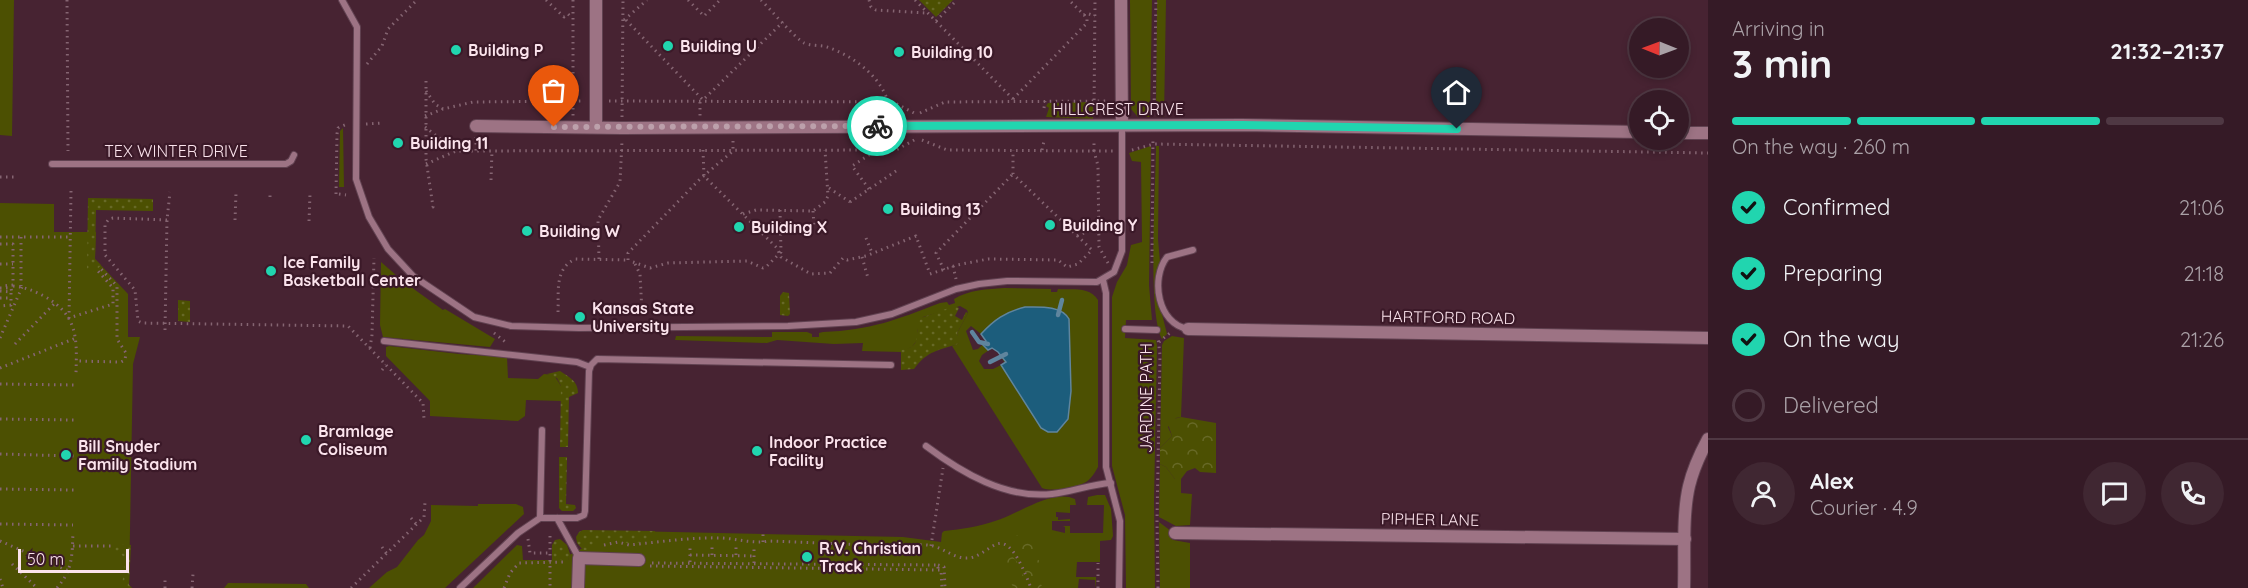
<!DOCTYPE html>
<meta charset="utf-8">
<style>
body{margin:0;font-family:Quicksand,sans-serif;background:#402732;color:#f1f3f6;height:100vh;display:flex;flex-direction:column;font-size:22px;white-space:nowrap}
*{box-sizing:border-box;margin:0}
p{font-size:20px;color:#aaa1a7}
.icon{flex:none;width:33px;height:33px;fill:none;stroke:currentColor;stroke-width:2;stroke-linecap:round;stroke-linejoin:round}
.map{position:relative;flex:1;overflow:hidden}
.details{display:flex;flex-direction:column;background:#351a26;width:540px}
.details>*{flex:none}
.needle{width:39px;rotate:271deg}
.buttons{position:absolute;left:1629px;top:18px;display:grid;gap:12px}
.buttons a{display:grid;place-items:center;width:60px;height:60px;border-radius:50%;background:#351a26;box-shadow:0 3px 9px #0003,0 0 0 2px #4f3843;font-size:30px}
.scale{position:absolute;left:18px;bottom:15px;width:111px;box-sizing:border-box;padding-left:6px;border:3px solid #fbe3ec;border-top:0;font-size:16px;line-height:21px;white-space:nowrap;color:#fbe3ec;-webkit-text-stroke:4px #3b1928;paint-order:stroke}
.pin{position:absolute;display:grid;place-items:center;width:51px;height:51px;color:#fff;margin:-62px -26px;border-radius:50% 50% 50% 0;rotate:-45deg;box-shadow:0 0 6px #0007}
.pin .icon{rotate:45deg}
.courier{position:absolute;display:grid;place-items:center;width:60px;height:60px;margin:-30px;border:4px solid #21d5af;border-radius:50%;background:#fff;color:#222;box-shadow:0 2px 8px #0007}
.headline em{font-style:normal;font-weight:700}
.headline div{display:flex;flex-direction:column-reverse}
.headline{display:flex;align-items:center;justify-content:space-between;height:102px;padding:0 24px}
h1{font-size:39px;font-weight:700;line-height:45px}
.bar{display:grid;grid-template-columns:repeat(4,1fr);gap:9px 6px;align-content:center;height:72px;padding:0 24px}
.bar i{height:8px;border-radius:4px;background:#4f3843}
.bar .active{background:#21d5af}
.bar p{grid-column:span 4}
.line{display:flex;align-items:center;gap:15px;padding:0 24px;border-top:2px solid #4f3843}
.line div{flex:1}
.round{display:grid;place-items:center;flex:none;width:63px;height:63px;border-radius:32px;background:#402732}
ol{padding:0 24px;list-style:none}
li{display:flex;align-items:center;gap:18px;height:66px}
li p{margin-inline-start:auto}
li .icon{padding:6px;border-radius:50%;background:#21d5af;color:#111;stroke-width:4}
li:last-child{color:#aaa1a7}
li i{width:33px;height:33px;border:3px solid #4f3843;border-radius:50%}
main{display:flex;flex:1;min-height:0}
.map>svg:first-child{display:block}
</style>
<main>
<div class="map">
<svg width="1708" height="588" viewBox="0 0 1708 588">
<defs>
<pattern id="forest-crowns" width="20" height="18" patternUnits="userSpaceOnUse" patternTransform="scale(1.5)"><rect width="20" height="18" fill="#4c5002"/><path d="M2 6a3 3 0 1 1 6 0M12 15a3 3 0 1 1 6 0" fill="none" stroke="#676927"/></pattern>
<pattern id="park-dots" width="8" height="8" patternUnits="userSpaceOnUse" patternTransform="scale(1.5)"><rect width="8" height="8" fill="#4c5002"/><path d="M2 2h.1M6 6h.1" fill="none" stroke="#676927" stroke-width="1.8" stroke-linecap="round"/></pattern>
</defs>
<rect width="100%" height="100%" fill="#472332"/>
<!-- grass -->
<g fill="#4c5002" fill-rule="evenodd">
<path d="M 0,0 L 14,0 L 12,136 L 0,135 Z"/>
<path d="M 1130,0 L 1152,0 L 1150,117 L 1138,117 L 1131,109 Z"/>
<path d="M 1157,0 L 1166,0 L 1164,117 L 1157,117 L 1156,113 Z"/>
<path d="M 1093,102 L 1093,119 L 1046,117 L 1049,108 L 1046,106 L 1048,103 Z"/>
<path d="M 343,128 L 344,187 L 339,187 L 340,131 Z"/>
<path d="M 1151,146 L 1149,285 L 1152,320 L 1126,320 L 1125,338 L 1156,340 L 1157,346 L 1154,500 L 1155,588 L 1126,588 L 1125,515 L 1112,466 L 1112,297 L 1117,282 L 1127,265 L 1131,245 L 1142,242 L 1141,162 L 1132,161 L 1129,153 Z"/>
<path d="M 1156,146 L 1159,146 L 1158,239 L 1160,262 L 1157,294 L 1167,334 L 1162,339 C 1147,313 1156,184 1156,146 Z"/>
<path d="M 0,203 L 54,204 L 54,232 L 96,232 L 95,259 L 128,294 L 128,337 L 140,337 L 133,364 L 129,585 L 132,588 L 0,588 Z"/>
<path d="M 381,262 L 404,282 L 443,310 L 445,309 L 495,339 L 490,347 L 383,337 L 380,325 Z"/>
<path d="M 1004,288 L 1051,289 L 1051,292 L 1057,292 L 1058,289 C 1072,290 1090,286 1098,300 L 1098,467 C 1095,472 1092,478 1086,482 C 1076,488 1052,492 1042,488 L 952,346 L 959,343 L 957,333 L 968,313 L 967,310 L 960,306 L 923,317 L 917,331 L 917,340 L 912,347 L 901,352 L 862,351 L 863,343 L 834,344 L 777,340 L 767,343 L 675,340 L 676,336 L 772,337 L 772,332 L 807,332 L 812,334 L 812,337 L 819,337 L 819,333 L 823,332 C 871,330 896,320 940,303 L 947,302 L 949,305 L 955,303 L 954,299 C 968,290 988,289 1004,288 ZM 971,326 L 981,334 L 986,341 L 978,349 L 973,350 L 966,331 ZM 992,348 L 998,352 L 1005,363 L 993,369 L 984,369 L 979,361 L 982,355 Z"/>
<path d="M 1172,336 L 1184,338 L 1181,417 L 1176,418 L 1168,427 L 1172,436 L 1160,448 L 1162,345 L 1164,341 Z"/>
<path d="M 389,346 L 459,354 L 507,357 L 508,378 L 538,379 L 544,374 L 554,375 L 561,386 L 561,401 L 526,400 L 525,416 L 518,421 L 430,416 L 430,401 L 386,356 L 386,347 Z"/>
<path d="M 1160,464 L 1166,467 L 1175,479 L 1181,479 L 1181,493 L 1192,494 L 1190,525 L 1176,526 L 1159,517 Z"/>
<path d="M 1097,495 L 1105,495 L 1111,509 L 1113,536 L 1111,540 L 1100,541 L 1100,562 L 1077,562 L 1076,577 L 1096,577 L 1096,588 L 1095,580 L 1079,579 L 1078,588 L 473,588 L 517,545 L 522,546 L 523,560 L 568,560 L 569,555 L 583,548 L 603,534 L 629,531 L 903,537 L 941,542 L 942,533 L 944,531 C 962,529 978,527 995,521 C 1017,515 1052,488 1075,499 L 1076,505 L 1070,505 L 1070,513 L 1056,512 L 1056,517 L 1058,517 L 1058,520 L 1070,519 L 1070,521 L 1052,521 L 1052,530 L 1065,533 L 1065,527 L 1063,526 L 1070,526 L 1070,533 L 1103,533 L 1104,505 L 1087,505 L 1088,497 Z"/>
<path d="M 478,504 L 516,504 L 523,507 L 524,514 L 445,588 L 369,588 L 387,572 L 397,567 L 418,540 L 424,535 L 431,521 L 431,505 L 478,506 Z"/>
<path d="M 1159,522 L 1171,531 L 1171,538 L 1173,540 L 1190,543 L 1190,588 L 1160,588 Z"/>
<path d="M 228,583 L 306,584 L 309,588 L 224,588 Z"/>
</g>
<!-- forest -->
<g fill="url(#forest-crowns)">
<path d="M 1181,417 L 1216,423 L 1216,473 L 1200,472 L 1195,468 L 1187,471 L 1181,479 L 1175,479 L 1166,467 L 1160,464 L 1160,448 L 1172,436 L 1168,424 L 1170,420 Z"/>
<path d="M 1019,535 L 1026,535 L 1035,540 L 1036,544 L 1032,556 C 1044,562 1045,567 1038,579 L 1043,588 L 1032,588 L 1020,559 L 1009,544 L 1014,536 Z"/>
<path d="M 1005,547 L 1017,562 L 1029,588 L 1014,588 C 1008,579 999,562 1000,551 Z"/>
</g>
<!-- park -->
<g fill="url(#park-dots)">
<path d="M 919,0 L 953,0 L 936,17 Z"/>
<path d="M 88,198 L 153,199 L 153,211 L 96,210 L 95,259 L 101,265 L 95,272 L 87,269 Z"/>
<path d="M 783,292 L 789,293 L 790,314 L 788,316 L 780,315 L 780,296 Z"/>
<path d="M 178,300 L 190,301 L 190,322 L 178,321 Z"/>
<path d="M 954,306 L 959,308 L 955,316 L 962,320 L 966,312 L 968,313 L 957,333 L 960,343 C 938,351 928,350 914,369 L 901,370 L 901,350 C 925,347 912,332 921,318 Z"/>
<path d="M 560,371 C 569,377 578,381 578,393 L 569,397 L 568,447 L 560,447 L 561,386 L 557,378 L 547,374 Z"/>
<path d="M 559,457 L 567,457 L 566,504 L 575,505 L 576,508 L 573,511 L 562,511 L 559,508 Z"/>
<path d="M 583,530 L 655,531 L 655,541 C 647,541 639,543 631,543 C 616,544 603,532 592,550 L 583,550 L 577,543 L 576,537 L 579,532 Z"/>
<path d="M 560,539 L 567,545 L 570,554 L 568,560 L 552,560 L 552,545 L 555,540 Z"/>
<path d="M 115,544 L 131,545 L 129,585 L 132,588 L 122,588 L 125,558 L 119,552 L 109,552 L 109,548 L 115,548 Z"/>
</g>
<!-- water -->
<path fill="#1c5d7c" stroke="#5f859e" stroke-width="1.5" d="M 1025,307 C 1039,307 1061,305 1069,319 L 1071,391 L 1068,419 L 1057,432 L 1048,432 L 1041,428 L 1001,365 L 1006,362 L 998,352 L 992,348 L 988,350 L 983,345 L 986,341 L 981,334 C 994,320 1005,312 1025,307 Z"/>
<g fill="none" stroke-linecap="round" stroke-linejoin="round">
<!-- stream -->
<g stroke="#5f859e" stroke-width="4.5">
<path d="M 1058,315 L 1062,300"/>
<path d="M 972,332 L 979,342 L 988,344"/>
<path d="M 990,362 L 1006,354"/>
</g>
<!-- lane casing -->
<g stroke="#614251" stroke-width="8">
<g id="lane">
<path d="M 342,0 L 357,27 L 356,179 L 369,217 L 388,249 L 413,276 L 474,317 L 511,326 L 579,328 L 788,326 L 856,322 L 892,314 L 956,289 L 979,284 L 1007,281 L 1097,282 L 1114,272 L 1122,251 L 1122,125"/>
<path d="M 52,164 L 286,164 L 291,161 L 294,155"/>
<path d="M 1103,280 L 1106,293 L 1106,467 L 1120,521 L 1119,588"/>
<path d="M 1125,329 L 1157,330"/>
<path d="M 1188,329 C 1158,324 1150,279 1167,257 L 1193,250"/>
<path d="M 384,341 L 577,362 L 590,367"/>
<path d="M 926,446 C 962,473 1006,499 1052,494 C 1072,492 1091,484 1111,483"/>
<path d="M 540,518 L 577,518 L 584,515 L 585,511 L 589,371 L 591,365 L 597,359 L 891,365"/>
<path d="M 557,518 L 579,558"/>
<path d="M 460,588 L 518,533 L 540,518 L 542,430"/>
</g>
</g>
<!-- street casing -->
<g stroke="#614251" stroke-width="14">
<g id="street">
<path d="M 596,0 L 596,127"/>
<path d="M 1121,0 L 1122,125"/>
<path d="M 476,126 L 622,128 L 1242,125 L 1640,132"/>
<path d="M 1678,133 L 1708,133"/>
<path d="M 1188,329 L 1708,338"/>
<path d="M 1175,533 L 1685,539"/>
<path d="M 578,588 L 579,558 L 639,560"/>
<path d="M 1684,588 C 1685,557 1682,516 1689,486 C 1693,469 1700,454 1708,439"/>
</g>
</g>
<!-- path -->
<g stroke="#856572" stroke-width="3" stroke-dasharray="1.5 4.5" stroke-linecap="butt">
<path d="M 67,0 L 68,151"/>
<path d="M 546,0 L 564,17 L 568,14 L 572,18"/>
<path d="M 573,0 L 573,116"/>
<path d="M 688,0 L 704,16 L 720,0"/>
<path d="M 761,0 C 771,10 794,37 804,43 C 810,46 821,45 827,47 C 857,57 890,83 890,116"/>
<path d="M 869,0 L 871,7 L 876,10 L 926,13"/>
<path d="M 915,0 L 1013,99 L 1013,102"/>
<path d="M 1084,15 L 1086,13 L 1095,16"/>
<path d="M 624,20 L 647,0"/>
<path d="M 626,20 L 703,100 L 783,22"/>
<path d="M 936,21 L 957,0"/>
<path d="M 367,64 L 382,46 L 388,29 L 417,0"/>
<path d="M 426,81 L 426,159 L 433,207 L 431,208"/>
<path d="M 426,91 L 435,104 L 443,109"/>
<path d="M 1013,99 L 1087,23 L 1087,18 L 1069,0"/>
<path d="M 609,101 L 893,102 L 914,113"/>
<path d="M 700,102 L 700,116"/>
<path d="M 1044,108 L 1045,101"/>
<path d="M 1094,112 L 1095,0"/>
<path d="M 1154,112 L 1156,0"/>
<path d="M 920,113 L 945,102 L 1109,101"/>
<path d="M 425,116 L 443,109 L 473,102 L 584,101"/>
<path d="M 622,117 L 623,0"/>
<path d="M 366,124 L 382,123"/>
<path d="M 425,127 L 456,151"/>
<path d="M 476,137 L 476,151"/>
<path d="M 922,140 L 947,150 L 1094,151 L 1094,139"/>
<path d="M 703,150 L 704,176 L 777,248 L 781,257 L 811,274 L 830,273 L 843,258 L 847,260 L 866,256 L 916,236 L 930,274 L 957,265 L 988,259 L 1058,260 L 1067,267 L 1078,264 L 1092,250 L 1013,174 L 1013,150"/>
<path d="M 1042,150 L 1044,141"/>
<path d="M 1132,150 L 1154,144 L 1708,153"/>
<path d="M 426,164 L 456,151 L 896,150 L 916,139"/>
<path d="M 0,177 L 16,177"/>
<path d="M 491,180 L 492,151"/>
<path d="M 829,188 L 850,202 L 852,206"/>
<path d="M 869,189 L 852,166 L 872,153 L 873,150"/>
<path d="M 71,191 L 69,318 L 113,304 L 113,288 L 98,271 L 101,269 L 117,286 L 117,339 L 126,353 L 125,360 L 121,362 L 76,361"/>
<path d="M 336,194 L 337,134 L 338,128 L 347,124"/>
<path d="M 339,194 L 346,195"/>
<path d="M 270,197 L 270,193"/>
<path d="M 850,202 L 899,169"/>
<path d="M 813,211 L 814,225"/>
<path d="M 743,214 L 756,210 L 813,211 L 825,202 L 828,196 L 825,150"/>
<path d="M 167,220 L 113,218 L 109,219 L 105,224 L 105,255 L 135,290 L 138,321 L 142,323 L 348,326 L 423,403 L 424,419"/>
<path d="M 235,220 L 236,193"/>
<path d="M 309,221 L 310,194"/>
<path d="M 1077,236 L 1099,227"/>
<path d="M 0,237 L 70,237"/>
<path d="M 21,237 L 21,286"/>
<path d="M 866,238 L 872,253"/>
<path d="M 0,244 L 13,244 L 13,285 L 3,286 L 3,288"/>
<path d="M 862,257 L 868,278"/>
<path d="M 599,259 L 598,220 L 620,182 L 622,141"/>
<path d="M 628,260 L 628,253 L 700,179 L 733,151 L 733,139"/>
<path d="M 633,262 L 650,268 L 668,263 L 747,261 L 763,268 L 767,266 L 781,252 L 780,210"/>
<path d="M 1108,263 L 1099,247 L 1098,166 L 1094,151 L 1113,151"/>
<path d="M 1152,263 L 1153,137"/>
<path d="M 0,264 L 13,264"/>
<path d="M 635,264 L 640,274 L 642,312"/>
<path d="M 953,266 L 956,279"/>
<path d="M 944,270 L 936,253 L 1013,174"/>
<path d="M 13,286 C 25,287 34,291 44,296 C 78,315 77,338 76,373"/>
<path d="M 0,288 L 11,288 L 12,293"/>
<path d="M 0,291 L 11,292 L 11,305 L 0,306"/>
<path d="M 0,298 L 11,298"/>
<path d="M 558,312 C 559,293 554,269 575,259 L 627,260"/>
<path d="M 165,330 L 167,220 L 170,192"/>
<path d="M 494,333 L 508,344"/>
<path d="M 0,338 L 22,287"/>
<path d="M 1159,342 L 1171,332"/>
<path d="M 15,344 L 55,303"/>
<path d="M 370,348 L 372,335 L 374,258"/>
<path d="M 0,368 L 76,338"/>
<path d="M 382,370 L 386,365"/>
<path d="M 0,384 L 76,385"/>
<path d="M 0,419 L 75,420"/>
<path d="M 0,454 L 74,456"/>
<path d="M 0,489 L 74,490"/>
<path d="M 411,518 L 417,525"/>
<path d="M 0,524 L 73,525"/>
<path d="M 550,536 L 550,588"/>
<path d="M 528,539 L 530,553 L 550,553"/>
<path d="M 0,541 L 69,571"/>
<path d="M 763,542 L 763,534"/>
<path d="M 604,545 L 618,542 L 629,545 C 660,542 691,537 722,538 C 738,539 753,544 769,541 L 868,545 C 893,553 911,541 933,546 C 945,549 955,559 968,558 C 978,558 987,548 997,544 C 1013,538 1026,576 1031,588"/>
<path d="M 73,546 L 111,546 L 113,544"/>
<path d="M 931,546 L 943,468"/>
<path d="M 382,547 L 387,554"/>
<path d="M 690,555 L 754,556"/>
<path d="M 712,555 L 712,547"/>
<path d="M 736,555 L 736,547"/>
<path d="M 690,562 L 690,547"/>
<path d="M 652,563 L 938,565 L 938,569"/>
<path d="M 754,563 L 754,548"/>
<path d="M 12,564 L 37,588"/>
<path d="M 938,565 L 944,567 L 945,588"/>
<path d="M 650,566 L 941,570 L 942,588"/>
<path d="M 0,579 L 3,588"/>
<path d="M 57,588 C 73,569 72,556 73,532"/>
<path d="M 165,588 L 165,579"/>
<path d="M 192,588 L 193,574"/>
<path d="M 351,588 L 424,517 L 425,502"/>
<path d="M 504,588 L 510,573 L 519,563 L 565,562"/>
<path d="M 1098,588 L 1098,563"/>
<path d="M 1158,588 L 1157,520 L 1160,355 L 1158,338"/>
</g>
<!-- lane -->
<use href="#lane" stroke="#9d7384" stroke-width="6"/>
<!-- street -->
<use href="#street" stroke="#9d7384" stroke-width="12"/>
</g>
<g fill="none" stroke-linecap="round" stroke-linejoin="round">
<!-- done -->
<path stroke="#bca0ab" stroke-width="6" stroke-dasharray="0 10.8" d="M 554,127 L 877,126"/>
<!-- route -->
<path stroke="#21d5af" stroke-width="8" d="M 877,126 L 1242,125 L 1457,129"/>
</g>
<!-- markers -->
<g fill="#21d5af" stroke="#3b1928" stroke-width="2">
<circle cx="668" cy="46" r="6"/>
<circle cx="456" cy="50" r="6"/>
<circle cx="899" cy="52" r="6"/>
<circle cx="398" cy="143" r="6"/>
<circle cx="888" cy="209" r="6"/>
<circle cx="1050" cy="225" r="6"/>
<circle cx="739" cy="227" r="6"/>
<circle cx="527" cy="231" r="6"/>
<circle cx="271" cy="271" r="6"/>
<circle cx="580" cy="317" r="6"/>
<circle cx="306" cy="440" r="6"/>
<circle cx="757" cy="451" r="6"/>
<circle cx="66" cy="455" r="6"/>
<circle cx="807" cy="557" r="6"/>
</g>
<g text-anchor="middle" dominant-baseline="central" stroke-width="4.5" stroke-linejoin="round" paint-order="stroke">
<!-- poi labels -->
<g font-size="16" font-weight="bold" fill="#fbe3ec" stroke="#3b1928" text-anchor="start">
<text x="680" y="46">Building U</text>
<text x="468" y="50">Building P</text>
<text x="911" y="52">Building 10</text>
<text x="410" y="143">Building 11</text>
<text x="900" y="209">Building 13</text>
<text x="1062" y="225">Building Y</text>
<text x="751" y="227">Building X</text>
<text x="539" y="231">Building W</text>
<text x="283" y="262">Ice Family<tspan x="283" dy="18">Basketball Center</tspan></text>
<text x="592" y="308">Kansas State<tspan x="592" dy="18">University</tspan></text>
<text x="318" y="431">Bramlage<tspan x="318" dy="18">Coliseum</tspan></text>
<text x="769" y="442">Indoor Practice<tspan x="769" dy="18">Facility</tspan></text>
<text x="78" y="446">Bill Snyder<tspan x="78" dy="18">Family Stadium</tspan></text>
<text x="819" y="548">R.V. Christian<tspan x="819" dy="18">Track</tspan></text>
</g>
<!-- street labels -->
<g font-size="16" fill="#fbe3ec" stroke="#3b1928">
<text x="1118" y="109">HILLCREST DRIVE</text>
<text x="176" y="151">TEX WINTER DRIVE</text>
<text transform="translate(1448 317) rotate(1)">HARTFORD ROAD</text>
<text transform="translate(1146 398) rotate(-90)">JARDINE PATH</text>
<text transform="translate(1430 519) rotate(1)">PIPHER LANE</text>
</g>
</g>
</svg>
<div class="buttons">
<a><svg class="needle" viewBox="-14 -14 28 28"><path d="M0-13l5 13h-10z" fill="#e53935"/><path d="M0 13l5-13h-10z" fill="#aaa1a7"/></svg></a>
<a><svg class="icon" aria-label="locate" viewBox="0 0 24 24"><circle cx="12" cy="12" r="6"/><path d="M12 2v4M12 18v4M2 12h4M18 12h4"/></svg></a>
</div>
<div class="scale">50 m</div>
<div class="pin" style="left:554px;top:127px;background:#ea580c"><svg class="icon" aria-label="bag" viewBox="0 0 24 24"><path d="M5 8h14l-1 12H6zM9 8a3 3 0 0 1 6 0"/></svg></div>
<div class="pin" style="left:1457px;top:129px;background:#1f2937"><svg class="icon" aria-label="home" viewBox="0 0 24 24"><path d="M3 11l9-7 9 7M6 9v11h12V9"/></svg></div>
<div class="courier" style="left:877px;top:126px"><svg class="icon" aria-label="bike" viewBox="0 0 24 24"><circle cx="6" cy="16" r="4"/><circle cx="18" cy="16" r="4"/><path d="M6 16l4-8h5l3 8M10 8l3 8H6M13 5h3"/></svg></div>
</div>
<section class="details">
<div class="headline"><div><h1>3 min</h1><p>Arriving in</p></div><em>21:32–21:37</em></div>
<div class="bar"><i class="active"></i><i class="active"></i><i class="active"></i><i></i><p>On the way · 260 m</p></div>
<ol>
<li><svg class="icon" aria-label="check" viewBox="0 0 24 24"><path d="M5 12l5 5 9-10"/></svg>Confirmed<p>21:06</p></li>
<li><svg class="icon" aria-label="check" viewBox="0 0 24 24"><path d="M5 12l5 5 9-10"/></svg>Preparing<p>21:18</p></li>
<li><svg class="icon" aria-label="check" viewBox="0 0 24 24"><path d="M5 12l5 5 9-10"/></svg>On the way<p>21:26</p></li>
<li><i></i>Delivered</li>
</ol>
<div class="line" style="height:108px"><a class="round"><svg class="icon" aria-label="person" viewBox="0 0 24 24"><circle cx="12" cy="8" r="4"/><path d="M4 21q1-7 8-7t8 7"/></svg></a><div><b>Alex</b><p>Courier · 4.9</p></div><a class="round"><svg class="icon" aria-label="chat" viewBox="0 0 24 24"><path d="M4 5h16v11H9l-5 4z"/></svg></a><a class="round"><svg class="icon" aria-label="phone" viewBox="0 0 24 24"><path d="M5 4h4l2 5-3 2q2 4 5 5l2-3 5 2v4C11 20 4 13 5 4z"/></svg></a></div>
</section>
</main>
